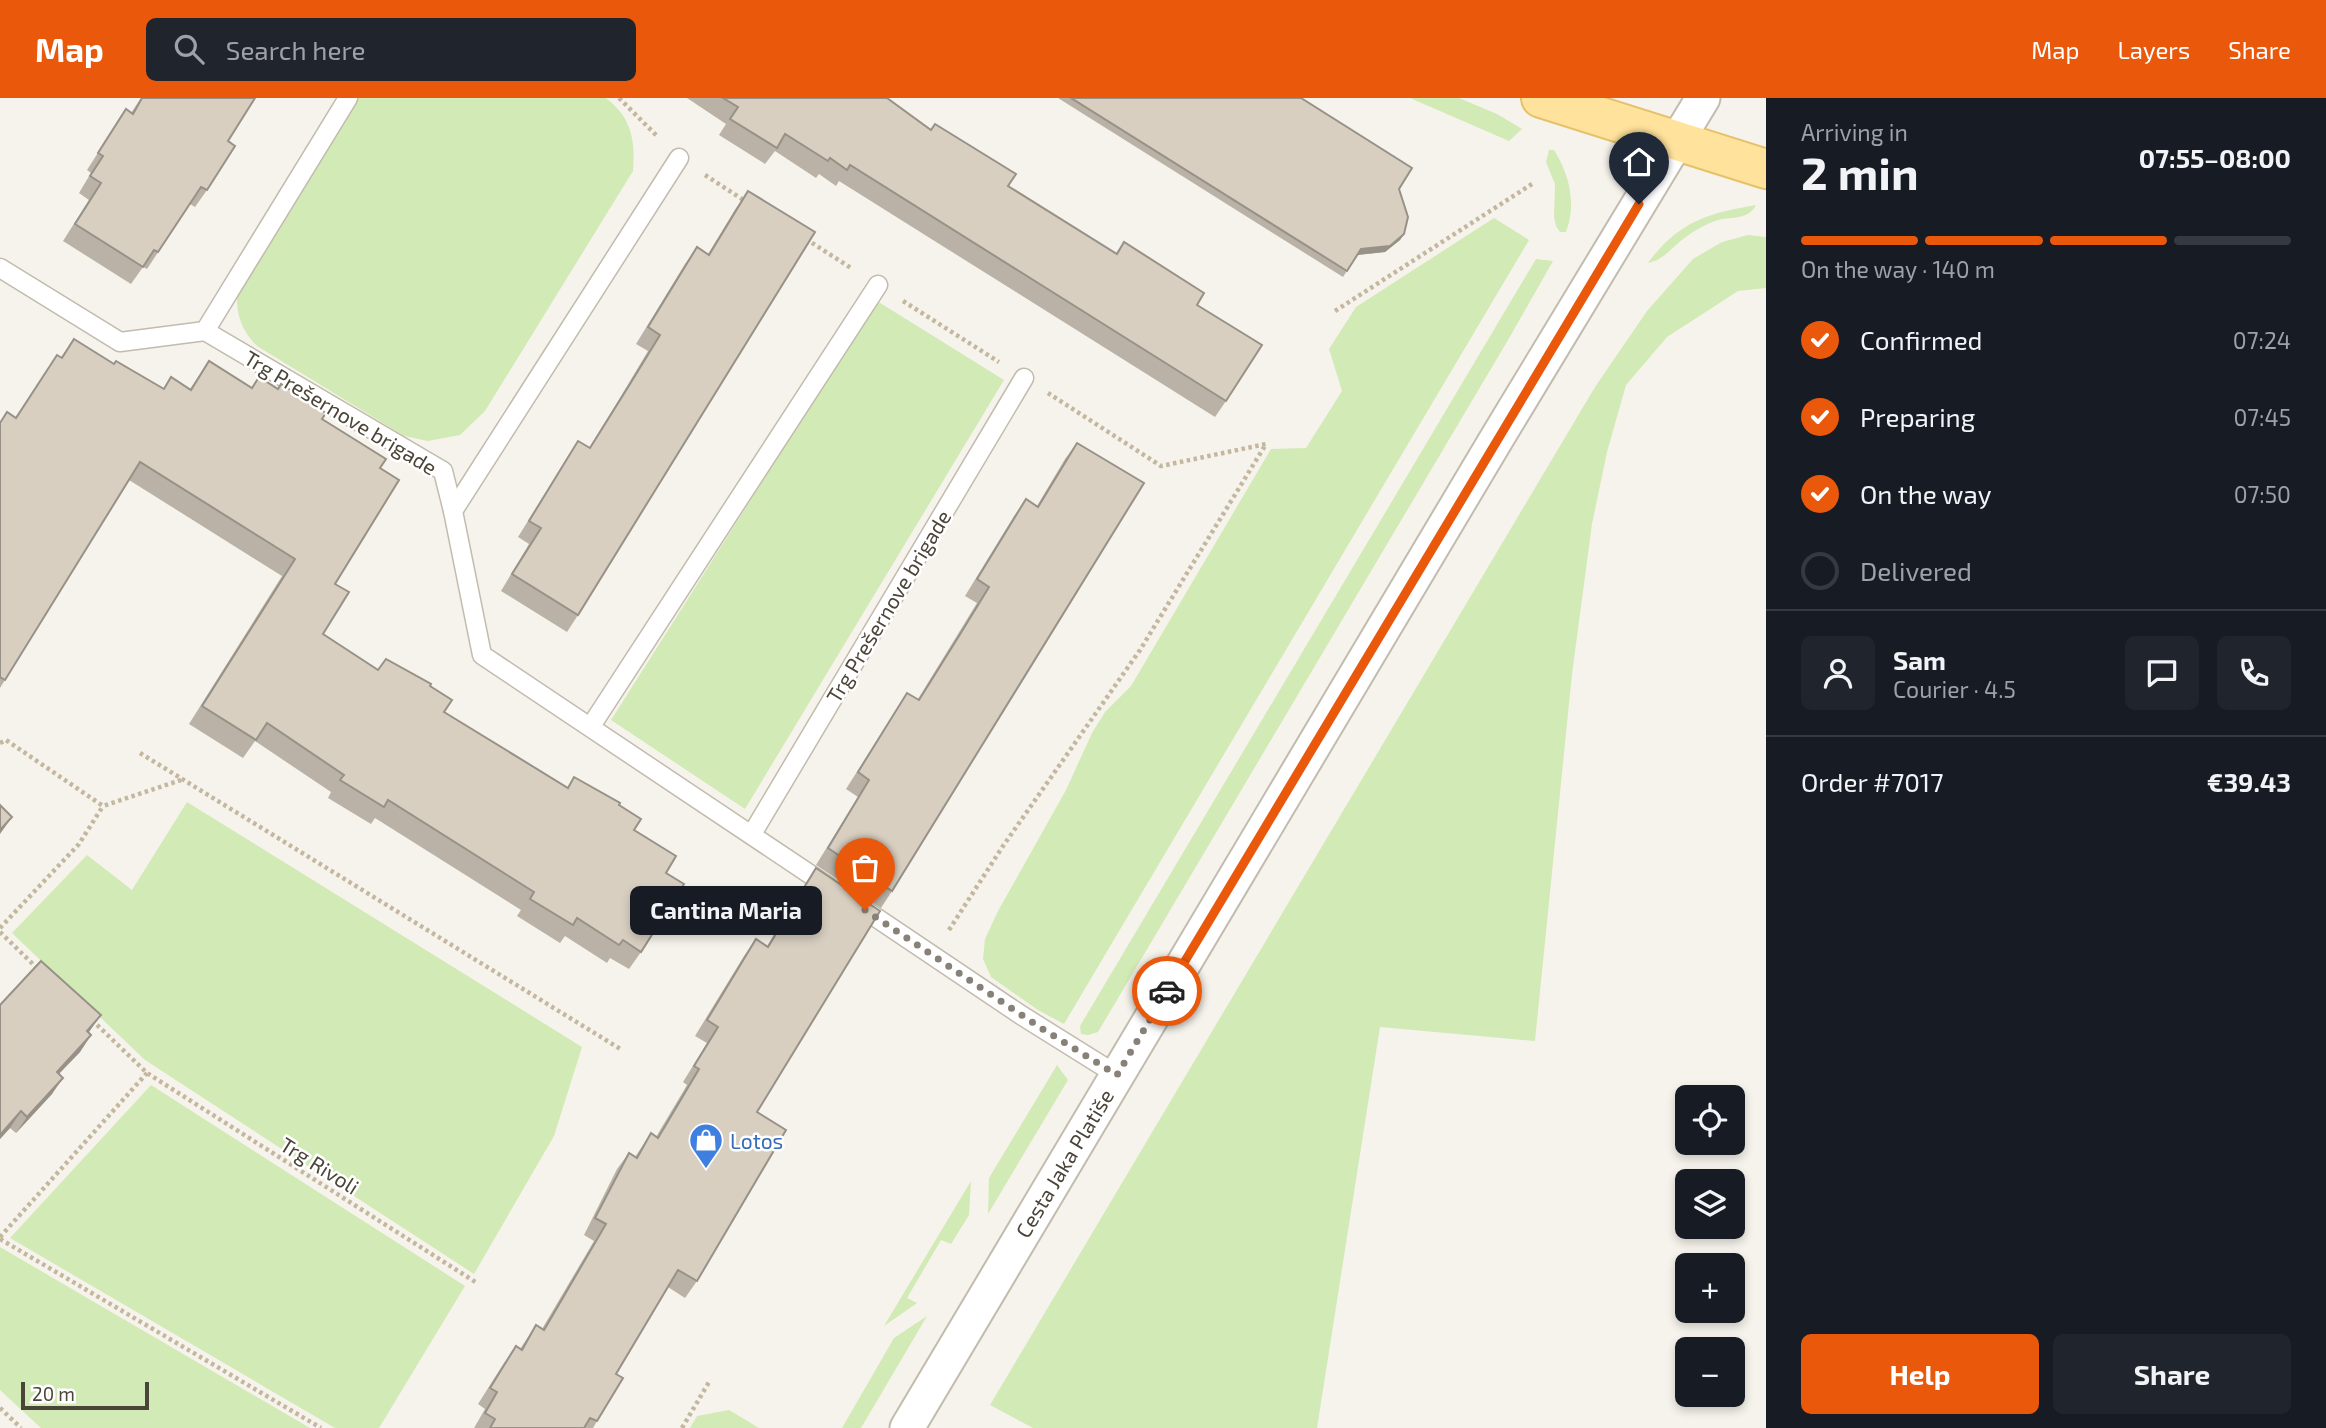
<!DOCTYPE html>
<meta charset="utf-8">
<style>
body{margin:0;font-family:"Exo 2",sans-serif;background:#20242c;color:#f1f3f6;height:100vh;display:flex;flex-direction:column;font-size:26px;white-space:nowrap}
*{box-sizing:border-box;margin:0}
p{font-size:23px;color:#9ea1a6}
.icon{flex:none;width:38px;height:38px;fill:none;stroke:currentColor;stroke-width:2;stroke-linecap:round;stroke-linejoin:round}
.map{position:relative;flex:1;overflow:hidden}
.details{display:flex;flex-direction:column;background:#171b24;width:560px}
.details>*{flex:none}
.controls{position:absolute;left:1675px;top:987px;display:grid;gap:14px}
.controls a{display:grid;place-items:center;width:70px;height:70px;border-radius:10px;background:#171b24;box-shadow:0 4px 10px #0003;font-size:35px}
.scale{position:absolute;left:21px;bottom:18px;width:128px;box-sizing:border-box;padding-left:7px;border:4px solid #4b4439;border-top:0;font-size:19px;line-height:24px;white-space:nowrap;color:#4b4439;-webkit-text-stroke:5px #fff;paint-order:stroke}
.pin{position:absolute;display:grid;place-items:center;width:60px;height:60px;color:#fff;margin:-72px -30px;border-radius:50% 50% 50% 0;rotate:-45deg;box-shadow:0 0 7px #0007}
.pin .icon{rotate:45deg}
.courier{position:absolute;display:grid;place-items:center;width:70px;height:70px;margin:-35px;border:5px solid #ea580c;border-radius:50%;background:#fff;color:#222;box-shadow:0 2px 9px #0007}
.bubble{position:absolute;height:49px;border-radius:10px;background:#171b24;box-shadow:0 4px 10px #0003;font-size:23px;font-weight:700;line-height:49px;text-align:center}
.headline em{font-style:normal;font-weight:700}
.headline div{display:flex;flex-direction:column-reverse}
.headline{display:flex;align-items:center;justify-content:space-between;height:119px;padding:0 35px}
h1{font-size:46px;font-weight:700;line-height:52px}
.bar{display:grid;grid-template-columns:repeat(4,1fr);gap:10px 7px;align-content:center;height:84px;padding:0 35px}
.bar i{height:9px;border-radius:5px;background:#363941}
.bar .on{background:#ea580c}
.bar p{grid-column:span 4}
.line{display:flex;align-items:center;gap:18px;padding:0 35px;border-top:2px solid #363941}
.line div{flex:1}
.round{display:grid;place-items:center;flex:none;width:74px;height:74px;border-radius:10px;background:#20242c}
ol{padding:0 35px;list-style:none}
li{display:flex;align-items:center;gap:21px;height:77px}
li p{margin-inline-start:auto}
li .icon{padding:7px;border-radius:50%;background:#ea580c;color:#fff;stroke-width:4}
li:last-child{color:#9ea1a6}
li i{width:38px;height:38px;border:4px solid #363941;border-radius:50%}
.action{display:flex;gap:14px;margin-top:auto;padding:14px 35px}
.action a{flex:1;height:80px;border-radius:10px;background:#ea580c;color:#fff;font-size:28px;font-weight:700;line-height:80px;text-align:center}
.action a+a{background:#20242c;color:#f1f3f6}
header{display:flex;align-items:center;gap:42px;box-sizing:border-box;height:98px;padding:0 35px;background:#ea580c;color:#fff}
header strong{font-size:33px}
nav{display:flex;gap:38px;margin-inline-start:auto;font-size:24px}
.search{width:490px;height:63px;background:#20242c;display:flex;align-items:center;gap:18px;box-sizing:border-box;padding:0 24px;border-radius:10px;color:#9ea1a6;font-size:26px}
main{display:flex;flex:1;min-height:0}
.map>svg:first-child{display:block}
</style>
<header>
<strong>Map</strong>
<div class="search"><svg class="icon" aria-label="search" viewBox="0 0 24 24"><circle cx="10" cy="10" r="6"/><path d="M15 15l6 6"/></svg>Search here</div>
<nav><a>Map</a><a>Layers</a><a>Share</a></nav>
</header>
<main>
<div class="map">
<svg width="1766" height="1330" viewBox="0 0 1766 1330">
<rect width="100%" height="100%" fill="#f6f3ec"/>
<!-- green -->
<g fill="#d2eab5">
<path d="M 358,0 L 606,0 C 632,20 635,42 633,73 L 485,313 L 460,337 L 428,343 L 404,338 L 257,248 C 240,231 236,215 237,191 Z"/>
<path d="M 1410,0 L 1459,0 L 1497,16 L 1522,31 L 1509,43 Z"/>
<path d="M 1549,52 L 1554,52 C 1569,76 1577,106 1566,134 L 1560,134 L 1556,128 L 1554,119 L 1555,86 L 1546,64 Z"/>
<path d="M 1756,107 C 1749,121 1735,119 1722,121 C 1705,125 1688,136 1675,148 C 1666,156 1661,162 1648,165 C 1678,124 1708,115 1756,107 Z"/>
<path d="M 1494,120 L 1529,142 L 1064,926 L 1038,912 L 991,879 L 983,861 L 985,841 L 998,813 L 1066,692 L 1092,635 L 1105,614 L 1131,588 L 1271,351 L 1306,350 L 1342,293 L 1329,251 L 1356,209 Z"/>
<path d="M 1748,137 L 1766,139 L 1766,190 L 1738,193 L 1667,239 L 1626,287 L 1607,354 L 1592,426 L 1572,576 L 1535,943 L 1380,929 L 1317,1330 L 1033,1330 L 990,1307 L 1595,289 L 1647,213 L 1693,161 L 1722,144 Z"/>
<path d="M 1536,161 L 1553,163 L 1508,242 L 1098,934 L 1088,937 L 1081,936 L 1080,928 Z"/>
<path d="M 877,203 L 1004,282 L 745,711 L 611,622 Z"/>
<path d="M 187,704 L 582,949 L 554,1038 L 474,1176 L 145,962 L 12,835 L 87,757 L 132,792 Z"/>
<path d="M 1057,967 L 1068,982 L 988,1116 L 989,1080 Z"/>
<path d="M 151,987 L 465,1188 L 379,1330 L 335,1330 L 10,1140 Z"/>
<path d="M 971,1083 L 969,1117 L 951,1146 L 941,1142 L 907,1200 L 917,1205 L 884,1228 Z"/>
<path d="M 0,1150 L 0,1149 L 310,1330 L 41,1330 L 0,1292 Z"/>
<path d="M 927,1218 L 861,1330 L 842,1330 L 894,1240 Z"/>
<path d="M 729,1312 L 759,1330 L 690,1330 L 697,1318 Z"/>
</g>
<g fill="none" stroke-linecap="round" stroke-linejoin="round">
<!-- lane casing -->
<g stroke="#c2bbae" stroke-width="21">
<g id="lane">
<path d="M 679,60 L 453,413 L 482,557 L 829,789"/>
<path d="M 0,170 L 120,244 L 205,233 L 443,373 L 453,413"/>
<path d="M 205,233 L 348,0"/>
<path d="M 591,628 L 878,187"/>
<path d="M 752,736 L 1024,280"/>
<path d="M 856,806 L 1021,917 L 1117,977"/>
</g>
</g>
<!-- street casing -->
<g stroke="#c2bbae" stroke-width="37">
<path id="street" d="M 907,1330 L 1497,340 L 1703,0"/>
</g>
<!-- primary casing -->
<g stroke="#e6c16a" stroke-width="42">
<path id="primary" d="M 1541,0 L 1766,71"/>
</g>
<!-- path -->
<g stroke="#c4b79f" stroke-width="4.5" stroke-dasharray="3.5 3.5" stroke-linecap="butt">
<path d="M 619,0 L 658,39"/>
<path d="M 705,77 L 745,103"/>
<path d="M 806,141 L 851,170"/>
<path d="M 903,203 L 999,264"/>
<path d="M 1335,213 L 1532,86"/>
<path d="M 0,645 L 6,642 L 103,708 L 181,682"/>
<path d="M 140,655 L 622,952"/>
<path d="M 0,830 L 79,746 L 103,708"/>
<path d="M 949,832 L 1003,748 L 1140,552 L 1266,346 L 1161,368 L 1048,295"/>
<path d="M 0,834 L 40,873"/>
<path d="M 92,922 L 147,975 L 477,1185"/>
<path d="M 0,1139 L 147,975"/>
<path d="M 0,1141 L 321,1330"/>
<path d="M 0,1310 L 21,1330"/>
<path d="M 682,1330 L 709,1284"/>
</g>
<!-- lane -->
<use href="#lane" stroke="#fff" stroke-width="18"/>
<!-- street -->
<use href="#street" stroke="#fff" stroke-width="33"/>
<!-- primary -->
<use href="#primary" stroke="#ffe39c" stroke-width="38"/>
</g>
<!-- wall -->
<g fill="#bab2a6">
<path d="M 141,0 L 255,0 L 228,43 L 207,92 L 195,109 L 190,106 L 147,171 L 143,169 L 131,186 L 63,143 L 89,102 L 79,95 L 91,75 L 87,72 L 126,11 L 131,15 Z"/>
<path d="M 687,0 L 887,0 L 1008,88 L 1116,155 L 1124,144 L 1197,207 L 1226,303 L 1215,319 L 839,83 L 836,88 L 819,76 L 816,80 L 775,53 L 765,66 L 719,37 L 726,26 Z"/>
<path d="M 1058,0 L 1301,0 L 1399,91 L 1404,136 L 1400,142 L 1385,154 L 1357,157 L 1343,179 Z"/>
<path d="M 748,93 L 578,517 L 567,534 L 501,493 L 529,446 L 518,439 L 567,360 L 578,343 L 589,350 L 618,303 L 648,253 L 636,246 L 685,166 L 697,149 L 708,156 L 736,110 Z"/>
<path d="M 74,241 L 114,266 L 163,291 L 171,279 L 190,291 L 209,263 L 252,290 L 322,321 L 380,370 L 335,486 L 323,536 L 378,571 L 430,588 L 444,614 L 567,690 L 574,679 L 619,707 L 634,732 L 666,775 L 641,854 L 629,871 L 610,860 L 607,865 L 565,838 L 560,845 L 517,818 L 521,812 L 375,720 L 371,726 L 328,700 L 331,694 L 255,643 L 243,660 L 189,626 L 282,478 L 129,382 L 0,590 L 0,325 L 15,320 L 57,257 L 61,259 Z"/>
<path d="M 1077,345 L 892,793 L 881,810 L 816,767 L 858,699 L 846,691 L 907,595 L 918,601 L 977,505 L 965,498 L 1014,418 L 1026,401 L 1037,408 L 1065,361 Z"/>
<path d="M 816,770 L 757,1014 L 697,1183 L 685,1200 L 668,1189 L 616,1276 L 597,1323 L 593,1330 L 474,1330 L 485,1311 L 478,1306 L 504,1265 L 516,1248 L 520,1251 L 536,1227 L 542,1231 L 594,1143 L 584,1137 L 617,1071 L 629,1055 L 635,1059 L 651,1035 L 656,1039 L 687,987 L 683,984 L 707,945 L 695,938 L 744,858 L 756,841 L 767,848 L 805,786 Z"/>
<path d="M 0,907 L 89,935 L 91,937 L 80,954 L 59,976 L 52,996 L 16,1035 L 10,1030 L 0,1041 Z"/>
</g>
<!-- shaded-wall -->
<g fill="#979187">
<path d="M 1404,136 L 1400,142 L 1385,154 L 1357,157 L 1361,151 Z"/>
<path d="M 12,719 L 0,736 L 0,732 Z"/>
<path d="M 101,917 L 89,934 L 75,950 L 87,933 Z"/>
<path d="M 91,937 L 80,954 L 45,990 L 57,974 Z"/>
<path d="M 63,980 L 52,996 L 16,1035 L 27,1019 Z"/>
<path d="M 21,1013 L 10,1030 L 0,1041 L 0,1037 Z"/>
</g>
<!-- building -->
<g fill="#d8cfc1" stroke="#979187" stroke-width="2">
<path d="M 142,0 L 255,0 L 228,43 L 235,48 L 207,92 L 201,89 L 158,154 L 154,152 L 143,169 L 75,126 L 101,85 L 90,78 L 103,58 L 98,55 L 126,11 L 133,16 Z"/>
<path d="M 723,0 L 887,0 L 931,32 L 935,26 L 1016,76 L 1008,88 L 1117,156 L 1124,144 L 1204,195 L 1197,207 L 1262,247 L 1226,303 L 850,67 L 847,72 L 830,60 L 828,63 L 785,36 L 777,50 L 730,21 L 738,9 Z"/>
<path d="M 1071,0 L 1301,0 L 1412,70 L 1399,91 L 1408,119 L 1404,136 L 1390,148 L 1361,151 L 1347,173 Z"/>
<path d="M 748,93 L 815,134 L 578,517 L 512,476 L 541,430 L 529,423 L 578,343 L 590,350 L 630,286 L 660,237 L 648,229 L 697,149 L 709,157 Z"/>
<path d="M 74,241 L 114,266 L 116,263 L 164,291 L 171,279 L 191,292 L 209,263 L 252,290 L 259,279 L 278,291 L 281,286 L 326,315 L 322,321 L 386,361 L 380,370 L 399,382 L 335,486 L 349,494 L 323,536 L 378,572 L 386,561 L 431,586 L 430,588 L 452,602 L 444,614 L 568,690 L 574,679 L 620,705 L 619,707 L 641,721 L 634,732 L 676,758 L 666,775 L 684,786 L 641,854 L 623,842 L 619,847 L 577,820 L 573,827 L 530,801 L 534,794 L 388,702 L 384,709 L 340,682 L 344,677 L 267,625 L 256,642 L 202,608 L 295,461 L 140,364 L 5,582 L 0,579 L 0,325 L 7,314 L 16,320 L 57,257 L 62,260 Z"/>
<path d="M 1077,345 L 1144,385 L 892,793 L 828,750 L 869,682 L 858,674 L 907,595 L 919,602 L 959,538 L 989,489 L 977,481 L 1026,401 L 1038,409 Z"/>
<path d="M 0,707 L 12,719 L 0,732 Z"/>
<path d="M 816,770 L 880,813 L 757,1014 L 786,1032 L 697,1183 L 678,1172 L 616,1276 L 623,1280 L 597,1323 L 590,1320 L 584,1330 L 490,1330 L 495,1321 L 485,1315 L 497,1294 L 490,1290 L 516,1248 L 522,1252 L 536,1227 L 544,1232 L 606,1126 L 595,1120 L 629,1055 L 637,1060 L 651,1035 L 658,1040 L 699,971 L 694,968 L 718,929 L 707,922 L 756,841 L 768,849 Z"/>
<path d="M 41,863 L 101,917 L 87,933 L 91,937 L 57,974 L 63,980 L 27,1019 L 21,1013 L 0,1037 L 0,907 Z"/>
</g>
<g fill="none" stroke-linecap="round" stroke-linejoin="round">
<!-- done -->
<path stroke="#878178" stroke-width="7" stroke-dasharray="0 12.6" d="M 865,812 L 1041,930 L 1117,977 L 1167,893"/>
<!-- route -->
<path stroke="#ea580c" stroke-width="9" d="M 1167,893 L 1639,106"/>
</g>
<!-- icons -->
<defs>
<g id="shop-pin" transform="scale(1.75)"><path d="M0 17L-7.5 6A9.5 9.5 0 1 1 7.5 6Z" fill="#3f7fe0" stroke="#fff"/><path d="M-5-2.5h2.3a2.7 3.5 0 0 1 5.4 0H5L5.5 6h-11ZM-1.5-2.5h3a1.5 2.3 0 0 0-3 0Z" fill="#fff"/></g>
</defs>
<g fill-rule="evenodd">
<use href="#shop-pin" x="706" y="1042"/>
</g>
<g text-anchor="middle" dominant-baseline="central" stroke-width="5" stroke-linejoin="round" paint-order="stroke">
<!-- street labels -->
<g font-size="21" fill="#4b4439" stroke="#fff">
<text transform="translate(341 314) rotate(31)">Trg Prešernove brigade</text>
<text transform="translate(888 508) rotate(-59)">Trg Prešernove brigade</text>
<text transform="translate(1064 1065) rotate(-59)">Cesta Jaka Platiše</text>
<text transform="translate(320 1067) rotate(32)">Trg Rivoli</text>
</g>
<!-- shop labels -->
<g font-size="21" fill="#366cbe" stroke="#fff" text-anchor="start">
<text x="730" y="1042">Lotos</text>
</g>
</g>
</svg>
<div class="controls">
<a><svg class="icon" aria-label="locate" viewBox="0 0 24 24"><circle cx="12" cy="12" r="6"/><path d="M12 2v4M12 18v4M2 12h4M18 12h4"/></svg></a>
<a><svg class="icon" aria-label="layers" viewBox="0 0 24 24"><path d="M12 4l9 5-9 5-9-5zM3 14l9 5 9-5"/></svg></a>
<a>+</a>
<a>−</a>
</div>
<div class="scale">20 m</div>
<div class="pin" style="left:865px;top:812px;background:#ea580c"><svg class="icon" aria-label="bag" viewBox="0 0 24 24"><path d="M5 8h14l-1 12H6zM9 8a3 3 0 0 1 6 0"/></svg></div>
<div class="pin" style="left:1639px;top:106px;background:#1f2937"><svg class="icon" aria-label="home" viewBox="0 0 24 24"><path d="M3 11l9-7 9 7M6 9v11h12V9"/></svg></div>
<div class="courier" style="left:1167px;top:893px"><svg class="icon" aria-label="car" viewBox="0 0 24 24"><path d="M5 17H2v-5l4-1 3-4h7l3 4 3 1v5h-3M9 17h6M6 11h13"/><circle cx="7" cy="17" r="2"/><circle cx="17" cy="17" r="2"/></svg></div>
<div class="bubble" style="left:630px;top:788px;width:192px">Cantina Maria</div>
</div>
<section class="details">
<div class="headline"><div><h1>2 min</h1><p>Arriving in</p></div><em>07:55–08:00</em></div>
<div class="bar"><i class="on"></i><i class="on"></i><i class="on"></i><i></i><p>On the way · 140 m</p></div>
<ol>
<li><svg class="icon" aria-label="check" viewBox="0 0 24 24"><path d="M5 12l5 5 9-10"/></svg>Confirmed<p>07:24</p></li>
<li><svg class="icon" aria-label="check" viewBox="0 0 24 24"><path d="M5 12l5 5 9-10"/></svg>Preparing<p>07:45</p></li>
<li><svg class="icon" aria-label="check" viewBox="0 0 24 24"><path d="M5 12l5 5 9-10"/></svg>On the way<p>07:50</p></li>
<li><i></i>Delivered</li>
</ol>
<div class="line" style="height:126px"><a class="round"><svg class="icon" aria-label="person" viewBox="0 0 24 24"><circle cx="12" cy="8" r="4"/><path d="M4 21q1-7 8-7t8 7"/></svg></a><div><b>Sam</b><p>Courier · 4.5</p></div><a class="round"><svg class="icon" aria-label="chat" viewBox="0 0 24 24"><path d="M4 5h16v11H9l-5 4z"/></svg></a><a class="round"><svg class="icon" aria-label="phone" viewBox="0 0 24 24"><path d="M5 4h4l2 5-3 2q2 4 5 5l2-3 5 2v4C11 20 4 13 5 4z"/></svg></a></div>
<div class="line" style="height:91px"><div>Order #7017</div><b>€39.43</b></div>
<div class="action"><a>Help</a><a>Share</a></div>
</section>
</main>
